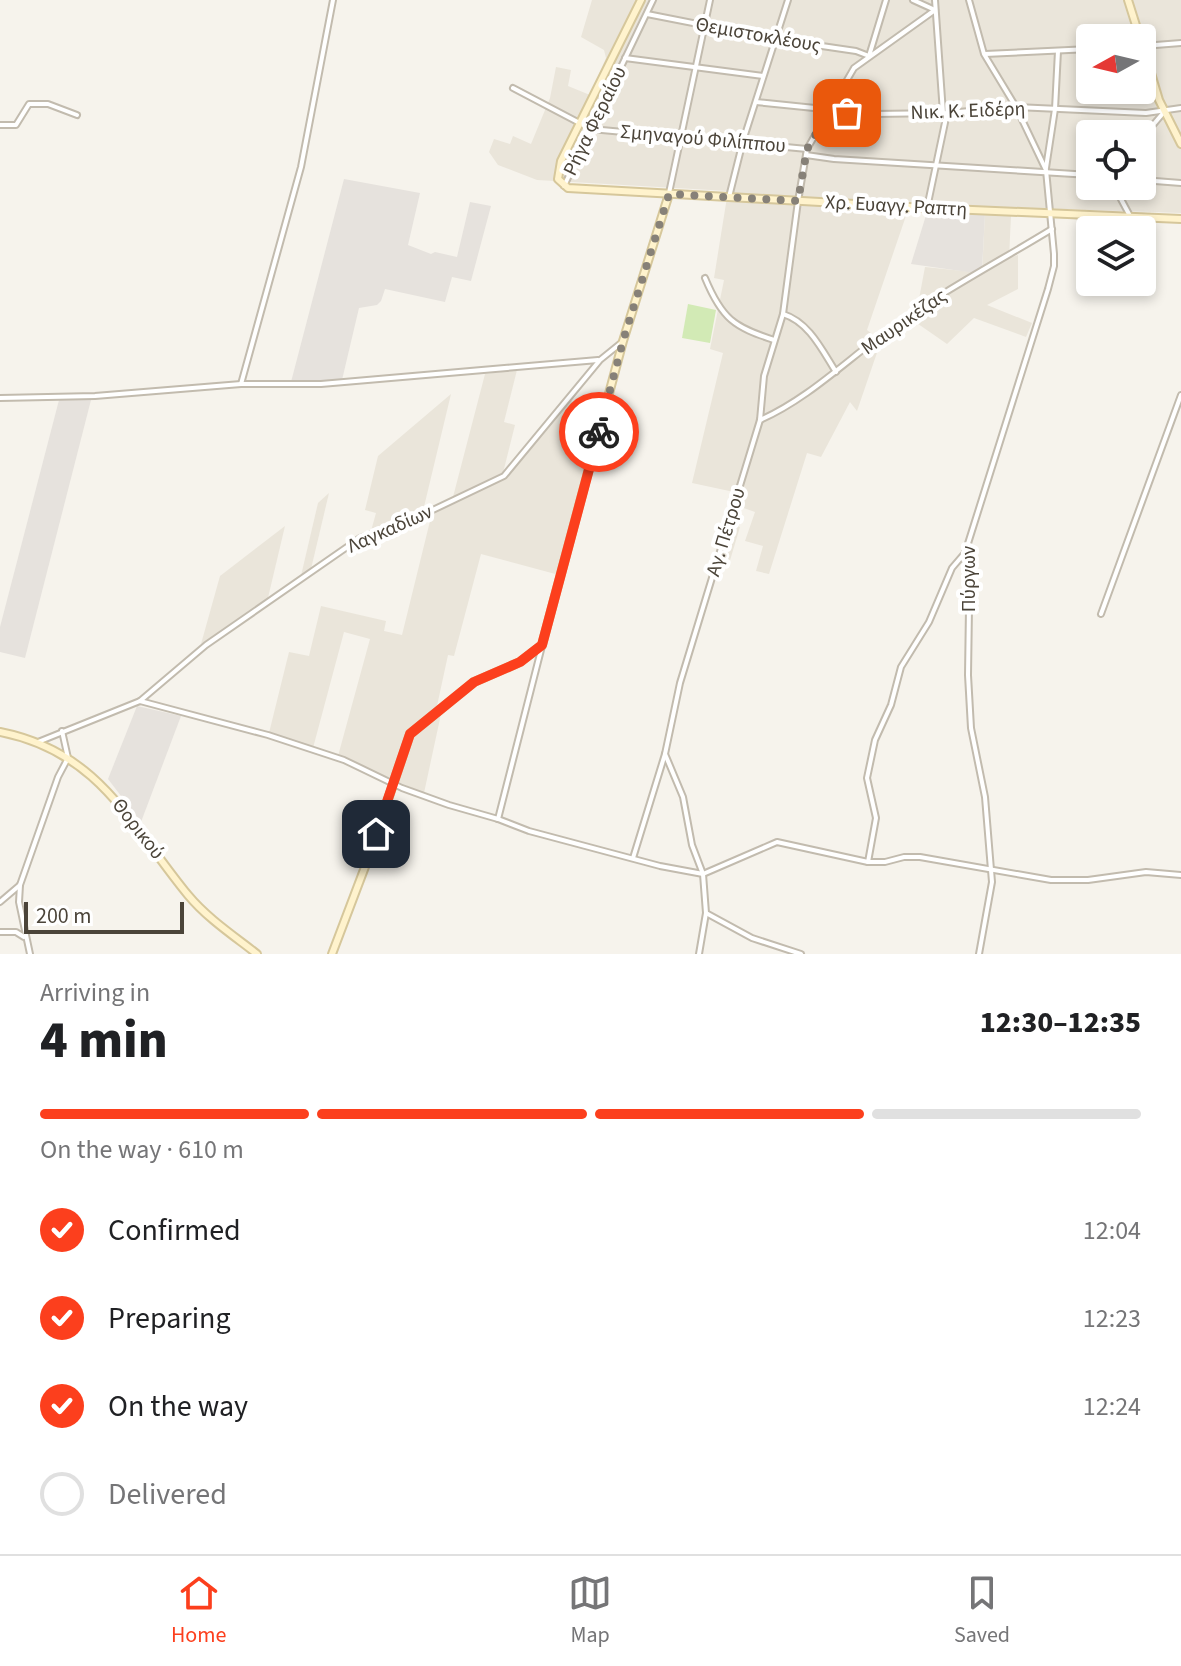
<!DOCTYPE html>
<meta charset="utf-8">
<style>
body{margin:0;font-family:"Source Sans 3",sans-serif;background:#f2f2f2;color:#202124;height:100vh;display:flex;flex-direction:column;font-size:30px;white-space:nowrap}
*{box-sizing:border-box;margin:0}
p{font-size:26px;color:#757577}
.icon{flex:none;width:44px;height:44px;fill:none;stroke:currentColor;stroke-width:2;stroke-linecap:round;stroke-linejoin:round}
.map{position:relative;height:954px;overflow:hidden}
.panel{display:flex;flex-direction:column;background:#fff;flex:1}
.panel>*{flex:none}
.needle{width:52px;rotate:262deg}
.fabs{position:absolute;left:1076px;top:24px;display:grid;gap:16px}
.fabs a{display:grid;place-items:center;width:80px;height:80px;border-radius:8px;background:#fff;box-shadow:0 4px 12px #0003;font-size:40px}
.scale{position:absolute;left:24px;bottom:20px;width:160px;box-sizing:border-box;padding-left:8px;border:4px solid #4b4439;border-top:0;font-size:22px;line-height:28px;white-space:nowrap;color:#4b4439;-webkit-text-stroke:6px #fff;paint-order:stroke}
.pin{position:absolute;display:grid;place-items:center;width:68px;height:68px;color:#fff;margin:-34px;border-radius:16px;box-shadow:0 4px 12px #0006}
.courier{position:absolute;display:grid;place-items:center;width:80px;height:80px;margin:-40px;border:6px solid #fc3f1d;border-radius:50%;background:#fff;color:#222;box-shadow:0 2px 10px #0007}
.overview em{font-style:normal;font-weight:800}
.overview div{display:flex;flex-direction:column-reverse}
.overview{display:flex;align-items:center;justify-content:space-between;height:136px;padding:0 40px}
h1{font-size:52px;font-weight:800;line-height:60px}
.bar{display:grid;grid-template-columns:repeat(4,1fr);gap:12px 8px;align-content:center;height:96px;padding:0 40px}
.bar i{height:10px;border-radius:6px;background:#e0e0e0}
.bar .selected{background:#fc3f1d}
.bar p{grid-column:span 4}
ol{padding:0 40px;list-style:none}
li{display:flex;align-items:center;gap:24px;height:88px}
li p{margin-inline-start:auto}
li .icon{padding:8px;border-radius:50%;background:#fc3f1d;color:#fff;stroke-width:4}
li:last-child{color:#757577}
li i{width:44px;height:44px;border:4px solid #e0e0e0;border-radius:50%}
.dock{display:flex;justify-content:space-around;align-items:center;height:112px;border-top:2px solid #e0e0e0;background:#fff;font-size:22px;color:#757577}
.dock a{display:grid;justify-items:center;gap:4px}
.dock .selected{color:#fc3f1d}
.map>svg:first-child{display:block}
</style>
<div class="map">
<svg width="1181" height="954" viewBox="0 0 1181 954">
<rect width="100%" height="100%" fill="#f6f3ec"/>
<!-- residential -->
<g fill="#eae5da" fill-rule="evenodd">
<path d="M 592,0 L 1181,0 L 1181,213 L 910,204 L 867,330 L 881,341 L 857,411 L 850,402 L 821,457 L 807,453 L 769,574 L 756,571 L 763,546 L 745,541 L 755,512 L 738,506 L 732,524 L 740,527 L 728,567 L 714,563 L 734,492 L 692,483 L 723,353 L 710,349 L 724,280 L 714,278 L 728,191 L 537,180 L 498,165 L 489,152 L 494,139 L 510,144 L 513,136 L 531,144 L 550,98 L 556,67 L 571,70 L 568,86 L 590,95 L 606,58 L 604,50 L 581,37 ZM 1090,38 L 1142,38 L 1142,90 L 1090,90 ZM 1090,134 L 1142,134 L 1142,186 L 1090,186 Z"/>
<path d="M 985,214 L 1011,216 L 1009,258 L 1018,255 L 1018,289 L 987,305 L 1032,323 L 1026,337 L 974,318 L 947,344 L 911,319 L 916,315 L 925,267 L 982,273 Z"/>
<path d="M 517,370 L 504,422 L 515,425 L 503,473 L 510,474 L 571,401 L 599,415 L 559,575 L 481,554 L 454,656 L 448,655 L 437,706 L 441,714 L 424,793 L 338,756 L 370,639 L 344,632 L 313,748 L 269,733 L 289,652 L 309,656 L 321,606 L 386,621 L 384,631 L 402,635 L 431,517 L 372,536 L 371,531 L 376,513 L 365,510 L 378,456 L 451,394 L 423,511 L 453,497 L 485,374 Z"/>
<path d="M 329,493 L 311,569 L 300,580 L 318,503 Z"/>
<path d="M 285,526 L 267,602 L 201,644 L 220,576 Z"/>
</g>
<!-- industrial -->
<g fill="#e6e2dd">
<path d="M 344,179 L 420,193 L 408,245 L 431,254 L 435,252 L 457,257 L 470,202 L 491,206 L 471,281 L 452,277 L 445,302 L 385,289 L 381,301 L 377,305 L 359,308 L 342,380 L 291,382 Z"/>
<path d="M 927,212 L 985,214 L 982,269 L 975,273 L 911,264 Z"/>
<path d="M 59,400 L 91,400 L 25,658 L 0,652 L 0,627 Z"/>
<path d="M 137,706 L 181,716 L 141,822 L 108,779 Z"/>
</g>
<!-- green -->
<path fill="#d2eab5" d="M 688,304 L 716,310 L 710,343 L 682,338 Z"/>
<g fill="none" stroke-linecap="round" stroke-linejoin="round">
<!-- street casing -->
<g stroke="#c2bbae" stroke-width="8">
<g id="street">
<path d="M 913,0 L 935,10"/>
<path d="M 935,0 L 943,113"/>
<path d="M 969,0 L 984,54 L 1016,107 L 1046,170 L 1054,254 L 1054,266 L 1048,289 L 965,553 L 969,608 L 968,675 L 971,728 L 985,797 L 992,882 L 979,954"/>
<path d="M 647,14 L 774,39 L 856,51 L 869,56 L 886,0"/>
<path d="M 1143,46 L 1181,43"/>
<path d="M 985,54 L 1090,49"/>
<path d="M 625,58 L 763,76"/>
<path d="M 513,88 L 591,129 L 807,149"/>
<path d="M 756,102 L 873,114 L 947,113 L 1016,107 L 1146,113 L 1181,108"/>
<path d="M 0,125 L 16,125 L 29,104 L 48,104 L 77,115"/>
<path d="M 1142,138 L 1164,112"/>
<path d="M 806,155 L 834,159 L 1090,175"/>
<path d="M 1046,168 L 1055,109 L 1058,51"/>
<path d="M 1142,180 L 1181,183"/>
<path d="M 564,186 L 653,0"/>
<path d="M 1114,186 L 1130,216"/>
<path d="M 669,193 L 710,0"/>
<path d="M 729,197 L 743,141 L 788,0"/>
<path d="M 927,208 L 947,113"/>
<path d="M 705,278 C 722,319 734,327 774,340"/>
<path d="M 783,314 C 809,322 822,350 836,372"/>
<path d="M 241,384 L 301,167 L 333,0"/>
<path d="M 0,398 L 95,396 L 241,384 L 321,384 L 598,360"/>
<path d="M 760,420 C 808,399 848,359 890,329 C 941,292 998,262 1052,229"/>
<path d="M 1101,614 L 1181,395"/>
<path d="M 140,701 L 206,645 L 360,538 L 416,518 L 504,476 L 600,360 L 621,343"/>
<path d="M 38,742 L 140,701 L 268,735 L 344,760 L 402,788 L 449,805 L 498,819 L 529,831 L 660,866 L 703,874 L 777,842 L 868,862 L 885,862 L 904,857 L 920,857 L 1051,880 L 1088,880 L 1146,872 L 1181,875"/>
<path d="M 665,754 L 683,797 L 692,845 L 703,874 L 706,913 L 752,938 L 801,954"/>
<path d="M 498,819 L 542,646"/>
<path d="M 633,858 L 665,754 L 680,683 L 760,420 L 764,376 L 783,314 L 798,201 L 807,149 L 854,68 L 935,10"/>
<path d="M 868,862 L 876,818 L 867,778 L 875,740 L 891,705 L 901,667 L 929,622 L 952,568 L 964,554"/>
<path d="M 20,885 L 19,902 L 30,954"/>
<path d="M 0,902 L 20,885 L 58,777 L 68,758 L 62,731"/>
<path d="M 0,932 L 16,932 L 24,937"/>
<path d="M 699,954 L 706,913"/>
</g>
</g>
<!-- secondary casing -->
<g stroke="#d6c79b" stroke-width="10">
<g id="secondary">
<path d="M 641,0 L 561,161 L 558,179 L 568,188 L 927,208 L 1181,219"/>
<path d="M 1128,0 L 1140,38"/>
<path d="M 1142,43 L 1159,100 L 1181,144"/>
<path d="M 0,732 C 100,752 129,823 188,895 C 207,918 234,936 257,954"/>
<path d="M 332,954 L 368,859 L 410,734 L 474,682 L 520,662 L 542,645 L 623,341 L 669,194"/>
</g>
</g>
<!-- street -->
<use href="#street" stroke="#fff" stroke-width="4"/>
<!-- secondary -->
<use href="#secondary" stroke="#fff3cd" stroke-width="6"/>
</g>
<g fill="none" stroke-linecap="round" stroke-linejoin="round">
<!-- done -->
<path stroke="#878178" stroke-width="8" stroke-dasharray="0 14.4" d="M 599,432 L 623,341 L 669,194 L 798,201 L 807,149 L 830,111 L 847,113"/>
<!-- route -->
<path stroke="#fc3f1d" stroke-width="10" d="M 376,834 L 410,734 L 474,682 L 520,662 L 542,645 L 599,432"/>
</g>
<g text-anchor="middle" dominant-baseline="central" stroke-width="8" stroke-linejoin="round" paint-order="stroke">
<!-- street labels -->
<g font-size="20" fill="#4b4439" stroke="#fff">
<text transform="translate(758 35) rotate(10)">Θεμιστοκλέους</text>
<text transform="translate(968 111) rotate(-2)">Νικ. Κ. Ειδέρη</text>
<text transform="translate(595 121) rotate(-64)">Ρήγα Φεραίου</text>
<text transform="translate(703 139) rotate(5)">Σμηναγού Φιλίππου</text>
<text transform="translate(896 206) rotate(3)">Χρ. Ευαγγ. Ραπτη</text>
<text transform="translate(904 322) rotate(-35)">Μαυρικέζας</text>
<text transform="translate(390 529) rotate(-24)">Λαγκαδίων</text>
<text transform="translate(726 532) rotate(-73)">Αγ. Πέτρου</text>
<text transform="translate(969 579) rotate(-90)">Πύργων</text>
<text transform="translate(138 829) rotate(52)">Θορικού</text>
</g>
</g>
</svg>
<div class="fabs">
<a><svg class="needle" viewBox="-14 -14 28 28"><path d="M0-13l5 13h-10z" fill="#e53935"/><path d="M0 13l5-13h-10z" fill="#757577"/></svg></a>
<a><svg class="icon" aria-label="locate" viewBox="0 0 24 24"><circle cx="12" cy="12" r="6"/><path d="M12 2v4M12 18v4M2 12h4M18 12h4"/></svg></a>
<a><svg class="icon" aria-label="layers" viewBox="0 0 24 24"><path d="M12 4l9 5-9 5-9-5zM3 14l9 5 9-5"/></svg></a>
</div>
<div class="scale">200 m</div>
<div class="pin" style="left:847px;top:113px;background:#ea580c"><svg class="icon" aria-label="bag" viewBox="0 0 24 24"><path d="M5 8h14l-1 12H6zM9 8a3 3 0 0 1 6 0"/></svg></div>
<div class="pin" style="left:376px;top:834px;background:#1f2937"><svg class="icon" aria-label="home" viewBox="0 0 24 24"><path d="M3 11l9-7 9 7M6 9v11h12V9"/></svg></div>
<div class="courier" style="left:599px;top:432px"><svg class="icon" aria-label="bike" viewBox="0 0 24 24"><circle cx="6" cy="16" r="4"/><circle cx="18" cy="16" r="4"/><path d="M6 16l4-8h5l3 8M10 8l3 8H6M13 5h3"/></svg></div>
</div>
<section class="panel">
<div class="overview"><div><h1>4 min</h1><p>Arriving in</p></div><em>12:30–12:35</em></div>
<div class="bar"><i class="selected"></i><i class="selected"></i><i class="selected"></i><i></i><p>On the way · 610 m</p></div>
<ol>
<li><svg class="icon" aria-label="check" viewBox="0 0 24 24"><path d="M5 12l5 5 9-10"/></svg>Confirmed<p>12:04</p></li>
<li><svg class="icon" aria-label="check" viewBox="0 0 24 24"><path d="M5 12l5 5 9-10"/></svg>Preparing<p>12:23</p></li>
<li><svg class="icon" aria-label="check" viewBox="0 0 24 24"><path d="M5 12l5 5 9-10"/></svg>On the way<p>12:24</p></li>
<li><i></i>Delivered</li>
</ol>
</section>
<nav class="dock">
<a class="selected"><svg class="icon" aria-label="home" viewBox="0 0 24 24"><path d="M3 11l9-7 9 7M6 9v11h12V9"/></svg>Home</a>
<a><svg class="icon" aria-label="map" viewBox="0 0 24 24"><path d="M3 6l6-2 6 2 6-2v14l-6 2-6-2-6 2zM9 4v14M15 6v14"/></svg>Map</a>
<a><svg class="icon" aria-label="saved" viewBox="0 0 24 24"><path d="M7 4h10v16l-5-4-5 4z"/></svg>Saved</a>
</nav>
